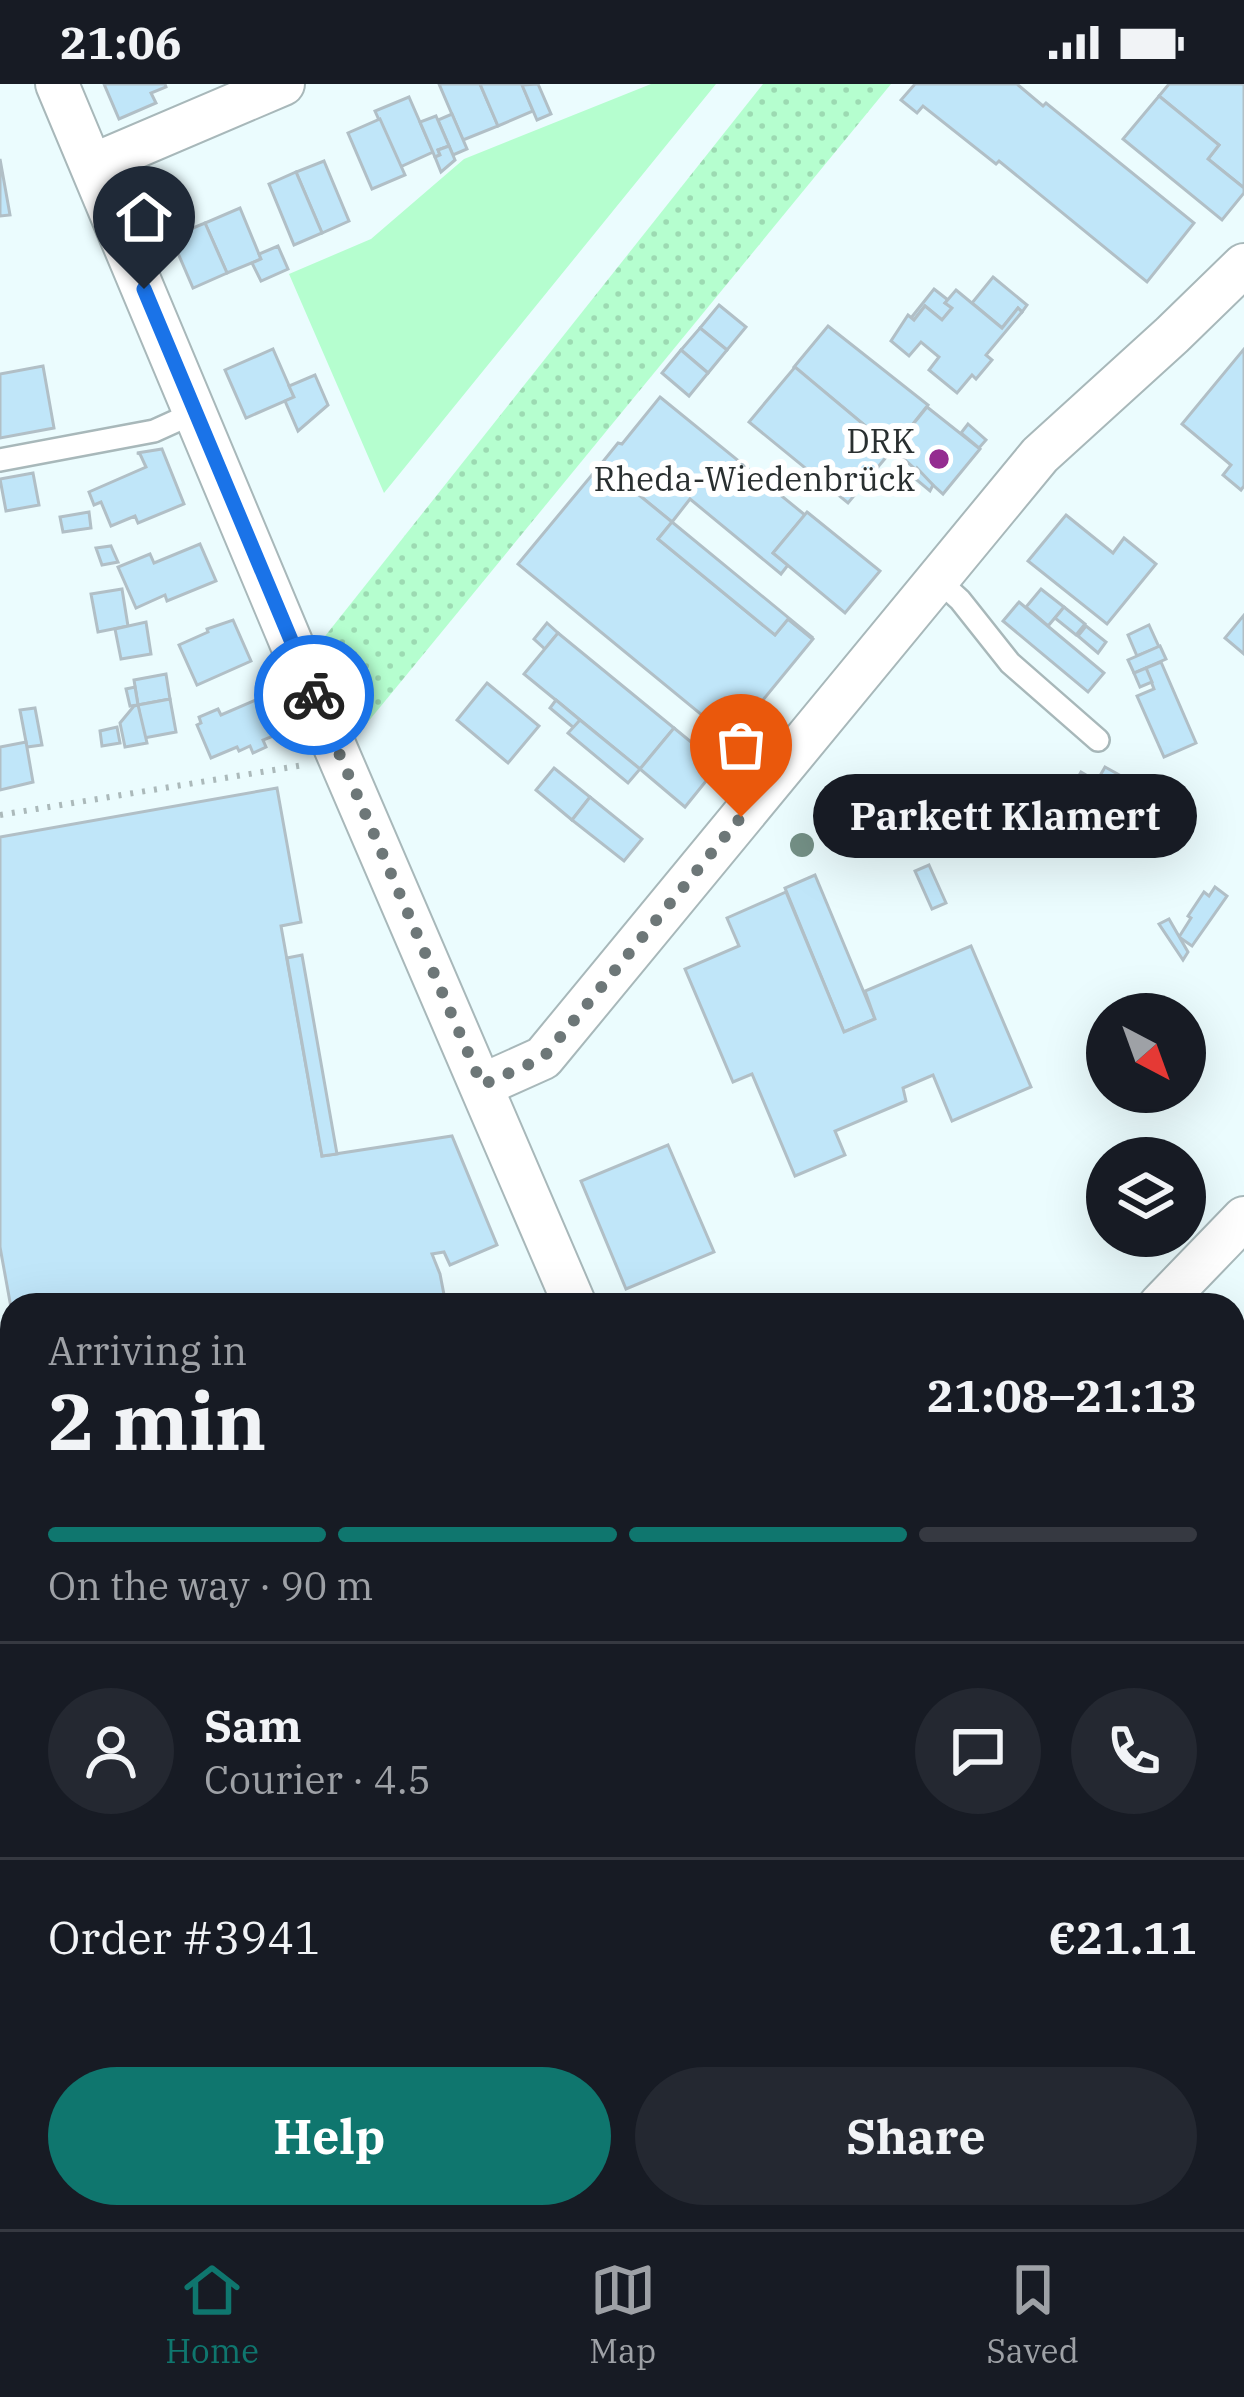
<!DOCTYPE html>
<meta charset="utf-8">
<style>
body{margin:0;font-family:"IBM Plex Serif",serif;background:#242831;color:#f1f3f6;height:100vh;display:flex;flex-direction:column;font-size:45px;white-space:nowrap}
*{box-sizing:border-box;margin:0}
p{font-size:39px;color:#9ea1a6}
.icon{flex:none;width:66px;height:66px;fill:none;stroke:currentColor;stroke-width:2;stroke-linecap:round;stroke-linejoin:round}
.map{position:relative;flex:1;overflow:hidden}
.side{position:absolute;left:0px;top:1209px;width:1245px;height:936px;display:flex;flex-direction:column;background:#171b24;border-radius:36px 36px 0 0;box-shadow:0 12px 48px #0002}
.side>*{flex:none}
.needle{width:78px;rotate:139deg}
.buttons{position:absolute;left:1086px;top:909px;display:grid;gap:24px}
.buttons a{display:grid;place-items:center;width:120px;height:120px;border-radius:50%;background:#171b24;box-shadow:0 12px 48px #0002;font-size:60px}
.pin{position:absolute;display:grid;place-items:center;width:102px;height:102px;color:#fff;margin:-123px -51px;border-radius:50% 50% 50% 0;rotate:-45deg;box-shadow:0 0 12px #0007}
.pin .icon{rotate:45deg}
.courier{position:absolute;display:grid;place-items:center;width:120px;height:120px;margin:-60px;border:9px solid #1a73e8;border-radius:50%;background:#fff;color:#222;box-shadow:0 3px 15px #0007}
.bubble{position:absolute;height:84px;border-radius:42px;background:#171b24;box-shadow:0 12px 48px #0002;font-size:39px;font-weight:700;line-height:84px;text-align:center}
.overview em{font-style:normal;font-weight:700}
.overview div{display:flex;flex-direction:column-reverse}
.overview{display:flex;align-items:center;justify-content:space-between;height:204px;padding:0 48px}
h1{font-size:78px;font-weight:700;line-height:90px}
.bar{display:grid;grid-template-columns:repeat(4,1fr);gap:18px 12px;align-content:center;height:144px;padding:0 48px}
.bar i{height:15px;border-radius:9px;background:#363941}
.bar .current{background:#0f766e}
.bar p{grid-column:span 4}
.line{display:flex;align-items:center;gap:30px;padding:0 48px;border-top:3px solid #363941}
.line div{flex:1}
.round{display:grid;place-items:center;flex:none;width:126px;height:126px;border-radius:63px;background:#242831}
.action{display:flex;gap:24px;margin-top:auto;padding:24px 48px}
.action a{flex:1;height:138px;border-radius:72px;background:#0f766e;color:#fff;font-size:48px;font-weight:700;line-height:138px;text-align:center}
.action a+a{background:#242831;color:#f1f3f6}
.status{display:flex;justify-content:space-between;align-items:center;height:84px;padding:0 60px;background:#171b24;direction:ltr}
.status svg{height:33px;fill:currentColor}
.menu{display:flex;justify-content:space-around;align-items:center;height:168px;border-top:3px solid #363941;background:#171b24;font-size:33px;color:#9ea1a6}
.menu a{display:grid;justify-items:center;gap:6px}
.menu .current{color:#0f766e}
.map>svg:first-child{display:block}
</style>
<div class="status"><b>21:06</b><svg viewBox="0 0 49 12"><path d="M0 12V9h3v3zM5 12V6h3v6zM10 12V3h3v9zM15 12V0h3v12zM26 1h20v11H26zM47 4h2v5h-2z"/></svg></div>
<div class="map">
<svg width="1244" height="2145" viewBox="0 0 1244 2145">
<defs>
<pattern id="grass-dots" width="8" height="8" patternUnits="userSpaceOnUse" patternTransform="scale(3)"><rect width="8" height="8" fill="#b5fecf"/><path d="M2 2h.1M6 6h.1" fill="none" stroke="#9cdab2" stroke-width="1.8" stroke-linecap="round"/></pattern>
</defs>
<rect width="100%" height="100%" fill="#ebfcfe"/>
<!-- grass -->
<path fill="url(#grass-dots)" d="M 763,0 L 891,0 L 358,650 L 318,561 Z"/>
<!-- green -->
<path fill="#b5fecf" d="M 651,0 L 716,0 L 384,409 L 289,190 L 371,155 L 464,75 Z"/>
<!-- building -->
<g fill="#c0e6f9" stroke="#b1bfc6" stroke-width="3">
<path d="M 104,0 L 165,0 L 166,3 L 151,9 L 156,19 L 119,35 Z"/>
<path d="M 439,0 L 480,0 L 498,42 L 463,56 Z"/>
<path d="M 480,0 L 522,0 L 533,27 L 498,42 Z"/>
<path d="M 538,0 L 551,30 L 537,36 L 522,1 Z"/>
<path d="M 915,0 L 1017,0 L 1043,22 L 1046,19 L 1194,139 L 1147,198 L 999,77 L 996,80 L 923,22 L 917,29 L 901,16 Z"/>
<path d="M 1169,0 L 1244,0 L 1244,104 L 1208,75 L 1219,61 L 1159,12 Z"/>
<path d="M 1159,12 L 1219,61 L 1208,75 L 1244,104 L 1244,109 L 1222,136 L 1123,55 Z"/>
<path d="M 409,13 L 433,68 L 400,83 L 375,27 Z"/>
<path d="M 452,30 L 467,65 L 453,71 L 438,36 Z"/>
<path d="M 436,32 L 449,62 L 438,66 L 440,71 L 435,73 L 420,38 Z"/>
<path d="M 380,35 L 405,91 L 372,105 L 348,49 Z"/>
<path d="M 449,62 L 455,76 L 441,88 L 435,73 L 440,71 L 438,66 Z"/>
<path d="M 0,75 L 10,131 L 0,132 Z"/>
<path d="M 324,77 L 349,137 L 322,149 L 296,88 Z"/>
<path d="M 296,88 L 322,149 L 294,161 L 269,100 Z"/>
<path d="M 240,124 L 261,175 L 227,189 L 205,139 Z"/>
<path d="M 205,139 L 227,189 L 193,204 L 171,153 Z"/>
<path d="M 278,162 L 288,185 L 261,197 L 252,179 L 261,175 L 259,170 Z"/>
<path d="M 993,193 L 1027,221 L 1022,228 L 1018,224 L 1002,244 L 972,219 Z"/>
<path d="M 934,205 L 948,216 L 945,219 L 952,224 L 942,236 L 925,222 L 914,236 L 911,234 Z"/>
<path d="M 956,206 L 1002,244 L 1018,224 L 1022,228 L 986,271 L 992,276 L 976,295 L 972,291 L 957,309 L 929,286 L 939,273 L 921,258 L 909,272 L 891,257 L 908,231 L 914,236 L 925,222 L 942,236 L 952,224 L 945,219 Z"/>
<path d="M 719,221 L 746,243 L 727,266 L 700,244 Z"/>
<path d="M 828,242 L 928,321 L 893,365 L 794,283 Z"/>
<path d="M 700,244 L 727,266 L 708,289 L 681,266 Z"/>
<path d="M 273,265 L 294,313 L 246,334 L 225,286 Z"/>
<path d="M 1244,265 L 1244,402 L 1241,406 L 1223,391 L 1231,381 L 1182,340 Z"/>
<path d="M 681,266 L 708,289 L 689,312 L 662,289 Z"/>
<path d="M 43,282 L 54,344 L 0,354 L 0,290 Z"/>
<path d="M 795,283 L 893,365 L 848,419 L 749,338 Z"/>
<path d="M 315,291 L 328,321 L 298,347 L 285,317 L 294,313 L 289,302 Z"/>
<path d="M 660,313 L 805,431 L 773,469 L 788,481 L 781,490 L 690,415 L 672,438 L 601,380 L 618,359 L 622,360 Z"/>
<path d="M 927,323 L 980,365 L 943,410 L 893,365 Z"/>
<path d="M 968,340 L 986,356 L 979,364 L 961,349 Z"/>
<path d="M 162,365 L 184,420 L 138,439 L 135,432 L 111,442 L 101,418 L 94,421 L 89,408 L 146,383 L 140,370 L 137,369 Z"/>
<path d="M 601,380 L 672,438 L 658,455 L 775,551 L 788,535 L 813,555 L 731,655 L 518,480 Z"/>
<path d="M 917,384 L 933,401 L 930,407 L 912,392 Z"/>
<path d="M 33,389 L 39,421 L 6,427 L 0,395 Z"/>
<path d="M 89,428 L 91,444 L 63,448 L 60,433 Z"/>
<path d="M 807,428 L 880,487 L 845,529 L 773,469 Z"/>
<path d="M 1066,431 L 1113,469 L 1124,454 L 1156,480 L 1107,540 L 1028,477 Z"/>
<path d="M 672,438 L 812,553 L 811,554 L 788,535 L 775,551 L 658,455 Z"/>
<path d="M 200,460 L 216,497 L 167,517 L 165,511 L 136,524 L 118,483 L 150,470 L 154,479 Z"/>
<path d="M 111,462 L 118,478 L 102,481 L 96,464 Z"/>
<path d="M 122,505 L 128,542 L 98,548 L 91,510 Z"/>
<path d="M 1041,505 L 1064,523 L 1048,542 L 1026,523 Z"/>
<path d="M 1019,518 L 1104,589 L 1088,608 L 1003,537 Z"/>
<path d="M 1064,523 L 1085,540 L 1076,551 L 1055,534 Z"/>
<path d="M 1244,531 L 1244,570 L 1225,554 Z"/>
<path d="M 233,536 L 251,577 L 197,601 L 179,561 L 208,548 L 207,545 Z"/>
<path d="M 146,538 L 151,570 L 121,575 L 115,545 Z"/>
<path d="M 547,539 L 558,549 L 545,565 L 534,555 Z"/>
<path d="M 1149,541 L 1159,563 L 1137,572 L 1128,551 Z"/>
<path d="M 1086,542 L 1106,558 L 1098,569 L 1078,552 Z"/>
<path d="M 558,549 L 674,644 L 640,685 L 524,590 Z"/>
<path d="M 1160,562 L 1166,575 L 1134,589 L 1128,576 Z"/>
<path d="M 1161,578 L 1196,659 L 1164,673 L 1137,612 L 1154,605 L 1146,584 Z"/>
<path d="M 1146,584 L 1152,598 L 1140,603 L 1134,589 Z"/>
<path d="M 166,590 L 170,615 L 138,621 L 134,596 Z"/>
<path d="M 487,599 L 539,642 L 508,679 L 457,636 Z"/>
<path d="M 135,603 L 138,621 L 130,622 L 126,605 Z"/>
<path d="M 265,612 L 281,649 L 263,656 L 266,663 L 253,669 L 250,662 L 239,667 L 237,663 L 211,674 L 197,641 L 201,639 L 199,633 L 218,625 L 221,631 Z"/>
<path d="M 170,615 L 176,648 L 144,654 L 138,621 Z"/>
<path d="M 556,616 L 580,636 L 574,644 L 550,624 Z"/>
<path d="M 138,621 L 147,659 L 125,663 L 120,639 L 134,622 Z"/>
<path d="M 35,624 L 42,661 L 27,663 L 20,626 Z"/>
<path d="M 580,636 L 640,685 L 628,699 L 568,649 Z"/>
<path d="M 117,643 L 120,659 L 102,662 L 100,647 Z"/>
<path d="M 674,644 L 719,681 L 685,723 L 640,685 Z"/>
<path d="M 26,658 L 33,698 L 0,706 L 0,663 Z"/>
<path d="M 1105,683 L 1125,694 L 1117,709 L 1097,697 Z"/>
<path d="M 554,684 L 590,713 L 572,736 L 536,706 Z"/>
<path d="M 1081,688 L 1113,707 L 1098,733 L 1078,722 L 1071,735 L 1058,728 Z"/>
<path d="M 277,704 L 301,838 L 281,842 L 322,1072 L 452,1052 L 497,1161 L 450,1181 L 444,1168 L 432,1170 L 440,1190 L 446,1221 L 12,1221 L 12,1229 L 0,1163 L 0,753 Z"/>
<path d="M 1122,704 L 1136,713 L 1118,744 L 1103,735 Z"/>
<path d="M 590,713 L 642,755 L 624,777 L 572,736 Z"/>
<path d="M 929,781 L 946,819 L 932,825 L 915,787 Z"/>
<path d="M 815,791 L 875,935 L 844,948 L 785,804 Z"/>
<path d="M 1215,803 L 1227,812 L 1192,862 L 1179,853 L 1191,834 L 1188,832 L 1204,808 L 1209,812 Z"/>
<path d="M 786,808 L 844,948 L 875,935 L 865,907 L 971,862 L 1031,1003 L 952,1037 L 933,991 L 903,1004 L 906,1017 L 835,1047 L 845,1071 L 795,1092 L 752,990 L 733,998 L 685,885 L 739,862 L 727,834 Z"/>
<path d="M 1169,835 L 1188,868 L 1183,876 L 1159,840 Z"/>
<path d="M 302,871 L 337,1070 L 322,1072 L 287,874 Z"/>
<path d="M 668,1061 L 714,1168 L 626,1205 L 581,1097 Z"/>
<path d="M 1233,1335 L 1244,1342 L 1244,1395 L 1233,1411 Z"/>
<path d="M 1244,1395 L 1244,1552 L 1233,1544 L 1233,1411 Z"/>
<path d="M 1233,1544 L 1244,1552 L 1244,1749 L 1233,1742 Z"/>
<path d="M 1233,1742 L 1244,1749 L 1244,1862 L 1233,1854 Z"/>
<path d="M 12,1778 L 12,1795 L 0,1798 L 0,1780 Z"/>
<path d="M 1233,1854 L 1244,1862 L 1244,1893 L 1233,1886 Z"/>
<path d="M 12,1869 L 12,1892 L 4,1894 L 2,1871 Z"/>
<path d="M 1233,1886 L 1244,1893 L 1244,1969 L 1233,1961 Z"/>
<path d="M 8,1908 L 12,1927 L 12,1966 L 0,1968 L 0,1909 Z"/>
<path d="M 12,2004 L 12,2067 L 0,2070 L 0,2006 Z"/>
<path d="M 12,2087 L 12,2106 L 0,2109 L 0,2090 Z"/>
<path d="M 12,2106 L 12,2133 L 45,2133 L 47,2145 L 0,2145 L 0,2109 Z"/>
<path d="M 173,2133 L 481,2133 L 483,2145 L 175,2145 Z"/>
<path d="M 1053,2133 L 1105,2133 L 1121,2143 L 1071,2145 Z"/>
<path d="M 124,2134 L 126,2145 L 107,2144 L 106,2138 Z"/>
<path d="M 106,2138 L 107,2144 L 100,2145 L 66,2145 Z"/>
</g>
<g fill="none" stroke-linecap="round" stroke-linejoin="round">
<!-- service casing -->
<g stroke="#a8b8ba" stroke-width="26">
<g id="service">
<path d="M 0,376 L 154,347 L 196,328"/>
<path d="M 936,494 L 960,516 L 1010,579 L 1098,656"/>
</g>
</g>
<!-- minor casing -->
<g stroke="#a8b8ba" stroke-width="46">
<g id="minor">
<path d="M 57,0 L 329,649 L 575,1221"/>
<path d="M 93,81 L 283,0"/>
<path d="M 483,1001 L 543,974 L 1040,371 L 1172,251 L 1244,181"/>
<path d="M 1160,1221 L 1244,1134"/>
<path d="M 952,2133 L 957,2145"/>
</g>
</g>
<!-- path -->
<path stroke="#abb9ba" stroke-width="6" stroke-dasharray="3 9" stroke-linecap="butt" d="M 0,731 L 304,681"/>
<!-- service -->
<use href="#service" stroke="#fff" stroke-width="21"/>
<!-- minor -->
<use href="#minor" stroke="#fff" stroke-width="42"/>
</g>
<!-- trees -->
<circle fill="#749086" cx="802" cy="761" r="12"/>
<g fill="none" stroke-linecap="round" stroke-linejoin="round">
<!-- done -->
<path stroke="#6d7778" stroke-width="12" stroke-dasharray="0 21.6" d="M 314,611 L 482,1001 L 543,974 L 741,733"/>
<!-- route -->
<path stroke="#1a73e8" stroke-width="15" d="M 144,205 L 314,611"/>
</g>
<!-- markers -->
<circle fill="#942c90" stroke="#fff" stroke-width="4.5" cx="939" cy="375" r="12"/>
<g text-anchor="middle" dominant-baseline="central" stroke-width="12" stroke-linejoin="round" paint-order="stroke">
<!-- poi labels -->
<g font-size="33" fill="#292f30" stroke="#fff" text-anchor="end">
<text x="915" y="356">DRK<tspan x="915" dy="38">Rheda-Wiedenbrück</tspan></text>
</g>
</g>
</svg>
<div class="buttons">
<a><svg class="needle" viewBox="-14 -14 28 28"><path d="M0-13l5 13h-10z" fill="#e53935"/><path d="M0 13l5-13h-10z" fill="#9ea1a6"/></svg></a>
<a><svg class="icon" aria-label="layers" viewBox="0 0 24 24"><path d="M12 4l9 5-9 5-9-5zM3 14l9 5 9-5"/></svg></a>
</div>
<div class="pin" style="left:741px;top:733px;background:#ea580c"><svg class="icon" aria-label="bag" viewBox="0 0 24 24"><path d="M5 8h14l-1 12H6zM9 8a3 3 0 0 1 6 0"/></svg></div>
<div class="pin" style="left:144px;top:205px;background:#1f2937"><svg class="icon" aria-label="home" viewBox="0 0 24 24"><path d="M3 11l9-7 9 7M6 9v11h12V9"/></svg></div>
<div class="courier" style="left:314px;top:611px"><svg class="icon" aria-label="bike" viewBox="0 0 24 24"><circle cx="6" cy="16" r="4"/><circle cx="18" cy="16" r="4"/><path d="M6 16l4-8h5l3 8M10 8l3 8H6M13 5h3"/></svg></div>
<div class="bubble" style="left:813px;top:690px;width:384px">Parkett Klamert</div>
<section class="side">
<div class="overview"><div><h1>2 min</h1><p>Arriving in</p></div><em>21:08–21:13</em></div>
<div class="bar"><i class="current"></i><i class="current"></i><i class="current"></i><i></i><p>On the way · 90 m</p></div>
<div class="line" style="height:216px"><a class="round"><svg class="icon" aria-label="person" viewBox="0 0 24 24"><circle cx="12" cy="8" r="4"/><path d="M4 21q1-7 8-7t8 7"/></svg></a><div><b>Sam</b><p>Courier · 4.5</p></div><a class="round"><svg class="icon" aria-label="chat" viewBox="0 0 24 24"><path d="M4 5h16v11H9l-5 4z"/></svg></a><a class="round"><svg class="icon" aria-label="phone" viewBox="0 0 24 24"><path d="M5 4h4l2 5-3 2q2 4 5 5l2-3 5 2v4C11 20 4 13 5 4z"/></svg></a></div>
<div class="line" style="height:156px"><div>Order #3941</div><b>€21.11</b></div>
<div class="action"><a>Help</a><a>Share</a></div>
</section>
</div>
<nav class="menu">
<a class="current"><svg class="icon" aria-label="home" viewBox="0 0 24 24"><path d="M3 11l9-7 9 7M6 9v11h12V9"/></svg>Home</a>
<a><svg class="icon" aria-label="map" viewBox="0 0 24 24"><path d="M3 6l6-2 6 2 6-2v14l-6 2-6-2-6 2zM9 4v14M15 6v14"/></svg>Map</a>
<a><svg class="icon" aria-label="saved" viewBox="0 0 24 24"><path d="M7 4h10v16l-5-4-5 4z"/></svg>Saved</a>
</nav>
